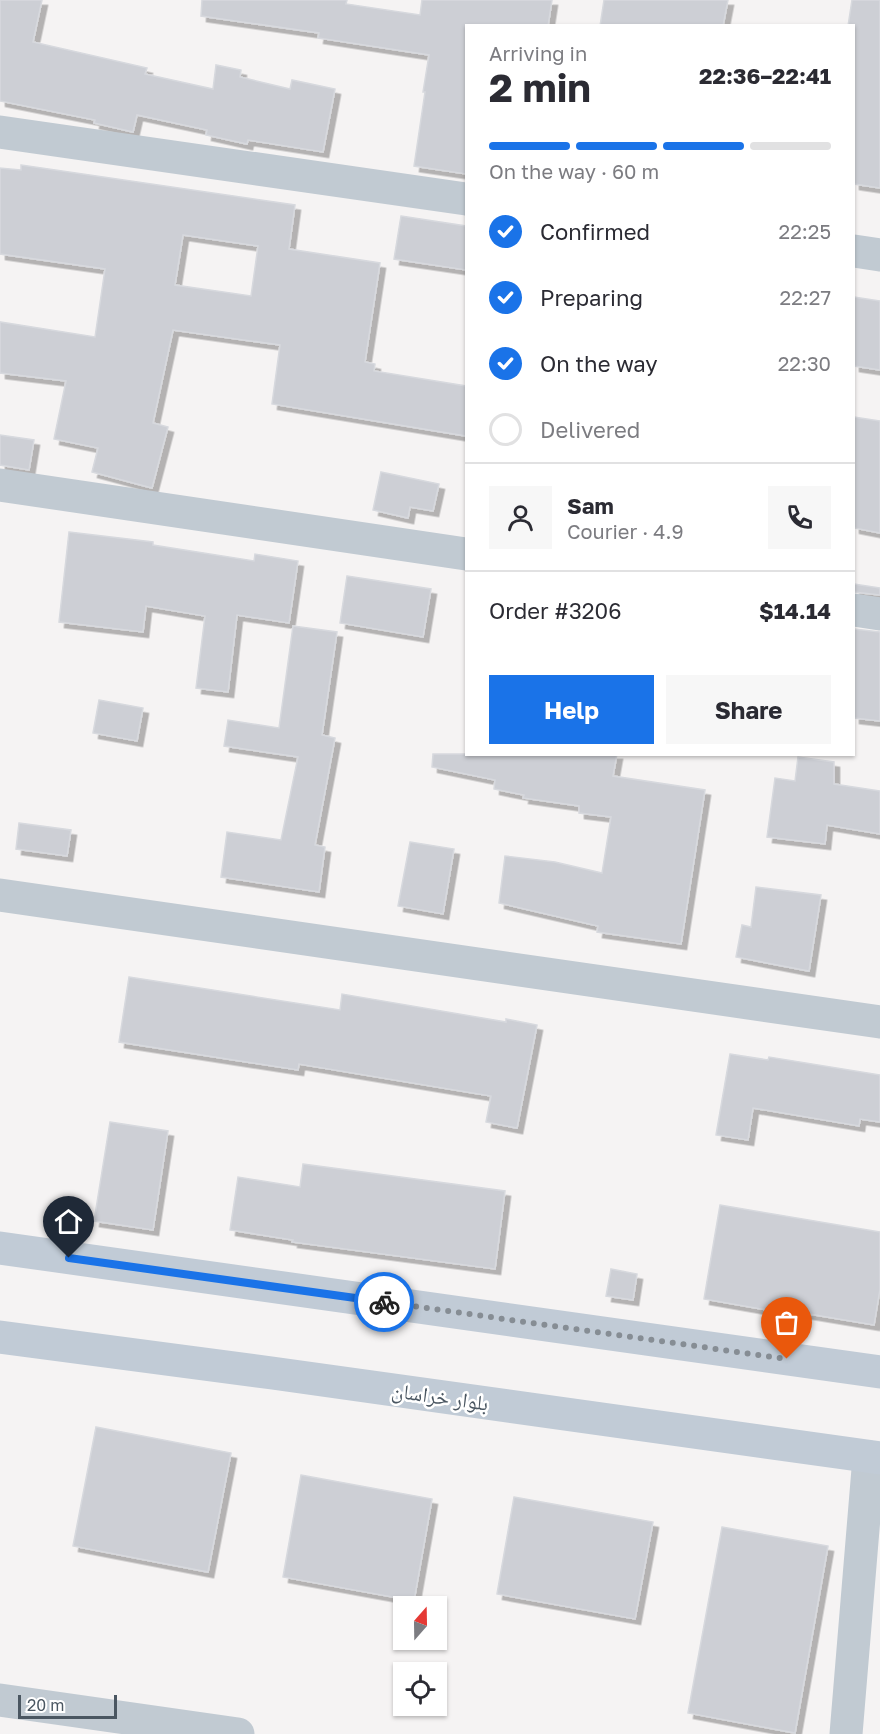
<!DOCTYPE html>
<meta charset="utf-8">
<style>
body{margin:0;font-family:"Golos Text","Noto Naskh Arabic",sans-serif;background:#f7f7f7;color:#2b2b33;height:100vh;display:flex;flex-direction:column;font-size:22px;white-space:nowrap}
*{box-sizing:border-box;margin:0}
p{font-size:20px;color:#7c7c81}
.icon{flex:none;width:33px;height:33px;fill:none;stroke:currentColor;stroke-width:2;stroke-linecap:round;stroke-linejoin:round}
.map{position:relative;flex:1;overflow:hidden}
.panel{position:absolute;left:465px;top:24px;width:390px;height:732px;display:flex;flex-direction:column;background:#fff;border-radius:0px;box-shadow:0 2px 4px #0004}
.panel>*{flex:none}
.needle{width:39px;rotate:20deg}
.fabs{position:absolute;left:393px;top:1596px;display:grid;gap:12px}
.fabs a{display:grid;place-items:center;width:54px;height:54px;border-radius:0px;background:#fff;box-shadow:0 2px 4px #0004;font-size:30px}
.scale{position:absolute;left:18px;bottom:15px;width:99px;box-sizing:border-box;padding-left:6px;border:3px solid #4a5661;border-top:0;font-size:16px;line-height:21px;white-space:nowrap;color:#4a5661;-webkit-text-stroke:4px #fff;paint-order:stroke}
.pin{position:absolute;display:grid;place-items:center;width:51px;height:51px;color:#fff;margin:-62px -26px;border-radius:50% 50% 50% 0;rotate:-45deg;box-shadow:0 0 6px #0007}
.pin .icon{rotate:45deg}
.courier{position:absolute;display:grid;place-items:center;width:60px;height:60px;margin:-30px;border:4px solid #1a73e8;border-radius:50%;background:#fff;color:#222;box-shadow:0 2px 8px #0007}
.headline em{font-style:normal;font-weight:700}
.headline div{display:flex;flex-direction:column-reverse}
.headline{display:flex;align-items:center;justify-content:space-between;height:102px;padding:0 24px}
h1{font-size:39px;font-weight:700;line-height:45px}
.bar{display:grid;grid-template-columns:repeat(4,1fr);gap:9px 6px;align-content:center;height:72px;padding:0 24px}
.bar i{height:8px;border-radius:4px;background:#e1e1e2}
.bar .selected{background:#1a73e8}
.bar p{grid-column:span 4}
.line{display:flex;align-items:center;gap:15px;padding:0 24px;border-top:2px solid #e1e1e2}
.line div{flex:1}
.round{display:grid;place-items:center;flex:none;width:63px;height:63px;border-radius:0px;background:#f7f7f7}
ol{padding:0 24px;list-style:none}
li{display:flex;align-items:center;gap:18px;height:66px}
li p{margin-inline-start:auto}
li .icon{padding:6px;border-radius:50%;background:#1a73e8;color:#fff;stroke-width:4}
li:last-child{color:#7c7c81}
li i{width:33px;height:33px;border:3px solid #e1e1e2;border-radius:50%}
.button{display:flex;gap:12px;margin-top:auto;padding:12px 24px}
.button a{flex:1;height:69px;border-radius:0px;background:#1a73e8;color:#fff;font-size:24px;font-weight:700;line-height:69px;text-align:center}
.button a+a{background:#f7f7f7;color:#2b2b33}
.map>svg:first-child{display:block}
</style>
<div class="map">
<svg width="880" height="1734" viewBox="0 0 880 1734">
<defs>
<filter id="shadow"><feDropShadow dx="5.5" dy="5.5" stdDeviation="0" flood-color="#0004"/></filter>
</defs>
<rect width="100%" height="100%" fill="#f5f3f3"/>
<!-- building -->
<g fill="#cdcfd5" stroke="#d7d9de" stroke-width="1.5" fill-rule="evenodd" filter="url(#shadow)">
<path d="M 0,0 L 42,0 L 33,42 L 147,68 L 145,74 L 213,89 L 216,65 L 241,70 L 240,77 L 290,89 L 292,80 L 335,89 L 323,152 L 248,140 L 247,144 L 206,135 L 207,130 L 137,115 L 133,132 L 94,123 L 95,120 L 0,101 Z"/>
<path d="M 202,0 L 347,0 L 346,4 L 420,15 L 422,0 L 552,0 L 548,26 L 466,26 L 466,174 L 414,166 L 425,92 L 423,92 L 429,55 L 318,38 L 319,33 L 201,16 Z"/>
<path d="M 604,0 L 728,0 L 723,26 L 600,26 Z"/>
<path d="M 852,0 L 880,0 L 880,188 L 854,184 L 854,26 L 848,26 Z"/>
<path d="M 21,165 L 295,205 L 289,249 L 380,263 L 365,362 L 375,364 L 374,371 L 466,386 L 466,436 L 272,404 L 280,345 L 173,330 L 153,423 L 168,427 L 152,488 L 92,472 L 98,448 L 54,439 L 66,381 L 0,373 L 0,322 L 95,337 L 105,269 L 0,254 L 0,168 L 21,170 ZM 183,235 L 258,246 L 251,296 L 175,285 Z"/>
<path d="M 401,216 L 466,226 L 466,270 L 394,259 Z"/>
<path d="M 854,297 L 880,301 L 880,370 L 854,366 Z"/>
<path d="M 854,417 L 880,421 L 880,533 L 854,528 Z"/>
<path d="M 0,435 L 34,440 L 29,470 L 0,465 Z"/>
<path d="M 381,472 L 439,484 L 433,511 L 410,507 L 408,518 L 373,510 Z"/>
<path d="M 69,532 L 153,542 L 153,545 L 254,561 L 255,554 L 298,561 L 289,623 L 237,615 L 228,692 L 196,688 L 205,616 L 146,606 L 143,632 L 59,622 Z"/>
<path d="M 347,576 L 431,589 L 423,637 L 340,623 Z"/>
<path d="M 854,584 L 880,588 L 880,595 L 854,592 Z"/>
<path d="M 293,626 L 337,632 L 322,735 L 335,738 L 315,845 L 325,847 L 319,892 L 221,877 L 227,832 L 281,840 L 298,757 L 224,746 L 228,720 L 279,728 Z"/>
<path d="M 854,629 L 880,632 L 880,721 L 854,718 Z"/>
<path d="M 99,700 L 143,708 L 137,741 L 93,733 Z"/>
<path d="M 433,754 L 617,754 L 613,776 L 705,790 L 681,944 L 597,932 L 598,926 L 499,903 L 505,856 L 555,862 L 602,873 L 611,817 L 579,813 L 579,806 L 523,798 L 524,795 L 494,789 L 495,780 L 432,767 Z"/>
<path d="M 798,757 L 834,762 L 834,784 L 880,791 L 880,834 L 827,825 L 825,844 L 767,837 L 775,778 L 795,781 Z"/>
<path d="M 19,823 L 71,830 L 67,856 L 16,849 Z"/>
<path d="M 410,842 L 454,849 L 443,914 L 398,906 Z"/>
<path d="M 756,887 L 821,895 L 809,971 L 736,957 L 742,925 L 751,927 Z"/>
<path d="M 129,977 L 340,1010 L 342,994 L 506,1022 L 506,1019 L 537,1025 L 517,1128 L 486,1122 L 491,1096 L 299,1064 L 298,1070 L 119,1042 Z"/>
<path d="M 730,1054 L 768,1060 L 769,1057 L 880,1075 L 880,1122 L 860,1119 L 859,1126 L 753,1108 L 748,1140 L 716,1135 Z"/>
<path d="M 110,1122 L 168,1131 L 153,1230 L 94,1221 Z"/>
<path d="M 303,1164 L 505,1191 L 495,1269 L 292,1242 L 293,1240 L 230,1230 L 238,1177 L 300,1187 Z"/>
<path d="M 720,1205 L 880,1232 L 880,1289 L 874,1325 L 773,1308 L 773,1311 L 704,1299 Z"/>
<path d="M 611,1269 L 637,1274 L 633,1300 L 606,1296 Z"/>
<path d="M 96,1427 L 231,1453 L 208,1572 L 73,1546 Z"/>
<path d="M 301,1475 L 432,1499 L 414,1601 L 283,1577 Z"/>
<path d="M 514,1497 L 653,1522 L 635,1619 L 497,1594 Z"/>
<path d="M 722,1527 L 828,1546 L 795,1733 L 688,1713 Z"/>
</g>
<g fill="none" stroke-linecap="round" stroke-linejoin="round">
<!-- street -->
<g stroke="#c1cad2" stroke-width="33">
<path d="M 0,132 L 466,199"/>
<path d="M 854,251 L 880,255"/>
<path d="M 0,485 L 466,554"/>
<path d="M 854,610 L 880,614"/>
<path d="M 0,895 L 880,1022"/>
<path d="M 0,1700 L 238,1734"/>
<path d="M 846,1734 L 869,1457"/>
</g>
<!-- secondary -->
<g stroke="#c1cbd6" stroke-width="33">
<path d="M 0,1248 L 880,1372"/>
<path d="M 0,1337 L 272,1373 L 880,1458"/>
</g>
</g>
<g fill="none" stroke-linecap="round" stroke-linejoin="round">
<!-- done -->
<path stroke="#868d94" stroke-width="6" stroke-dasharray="0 10.8" d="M 384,1302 L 787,1359"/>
<!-- route -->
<path stroke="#1a73e8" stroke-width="8" d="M 69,1258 L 384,1302"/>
</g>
<g text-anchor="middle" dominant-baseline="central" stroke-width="5" stroke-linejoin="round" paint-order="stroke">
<!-- street labels -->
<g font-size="21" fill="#4a5661" stroke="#fff">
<text transform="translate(440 1396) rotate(8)">بلوار خراسان</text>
</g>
</g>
</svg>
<div class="fabs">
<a><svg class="needle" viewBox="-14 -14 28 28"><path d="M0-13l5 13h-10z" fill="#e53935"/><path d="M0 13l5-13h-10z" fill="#7c7c81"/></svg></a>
<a><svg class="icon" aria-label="locate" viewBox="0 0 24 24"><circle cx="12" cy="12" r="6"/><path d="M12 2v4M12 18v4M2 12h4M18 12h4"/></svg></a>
</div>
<div class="scale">20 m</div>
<div class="pin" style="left:787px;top:1359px;background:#ea580c"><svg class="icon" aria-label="bag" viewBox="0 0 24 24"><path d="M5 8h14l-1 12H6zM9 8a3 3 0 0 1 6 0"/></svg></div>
<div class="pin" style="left:69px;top:1258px;background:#1f2937"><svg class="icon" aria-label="home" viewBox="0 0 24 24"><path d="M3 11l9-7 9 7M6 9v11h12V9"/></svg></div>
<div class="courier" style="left:384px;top:1302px"><svg class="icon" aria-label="bike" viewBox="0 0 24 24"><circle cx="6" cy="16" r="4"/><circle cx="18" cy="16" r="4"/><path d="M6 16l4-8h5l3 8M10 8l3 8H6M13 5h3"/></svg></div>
<section class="panel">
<div class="headline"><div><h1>2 min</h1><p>Arriving in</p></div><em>22:36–22:41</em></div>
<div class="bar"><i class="selected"></i><i class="selected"></i><i class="selected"></i><i></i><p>On the way · 60 m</p></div>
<ol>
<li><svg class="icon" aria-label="check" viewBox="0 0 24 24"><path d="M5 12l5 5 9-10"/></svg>Confirmed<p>22:25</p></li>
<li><svg class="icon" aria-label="check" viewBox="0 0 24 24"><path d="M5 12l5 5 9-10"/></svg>Preparing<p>22:27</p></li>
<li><svg class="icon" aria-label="check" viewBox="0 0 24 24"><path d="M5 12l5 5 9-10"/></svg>On the way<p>22:30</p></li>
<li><i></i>Delivered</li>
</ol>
<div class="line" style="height:108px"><a class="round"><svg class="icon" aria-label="person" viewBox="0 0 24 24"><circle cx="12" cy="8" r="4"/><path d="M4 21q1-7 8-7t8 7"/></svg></a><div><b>Sam</b><p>Courier · 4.9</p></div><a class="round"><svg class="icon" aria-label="phone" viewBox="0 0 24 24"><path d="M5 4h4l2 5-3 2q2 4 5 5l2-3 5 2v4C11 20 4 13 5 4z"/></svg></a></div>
<div class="line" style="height:78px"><div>Order #3206</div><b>$14.14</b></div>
<div class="button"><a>Help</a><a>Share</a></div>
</section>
</div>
